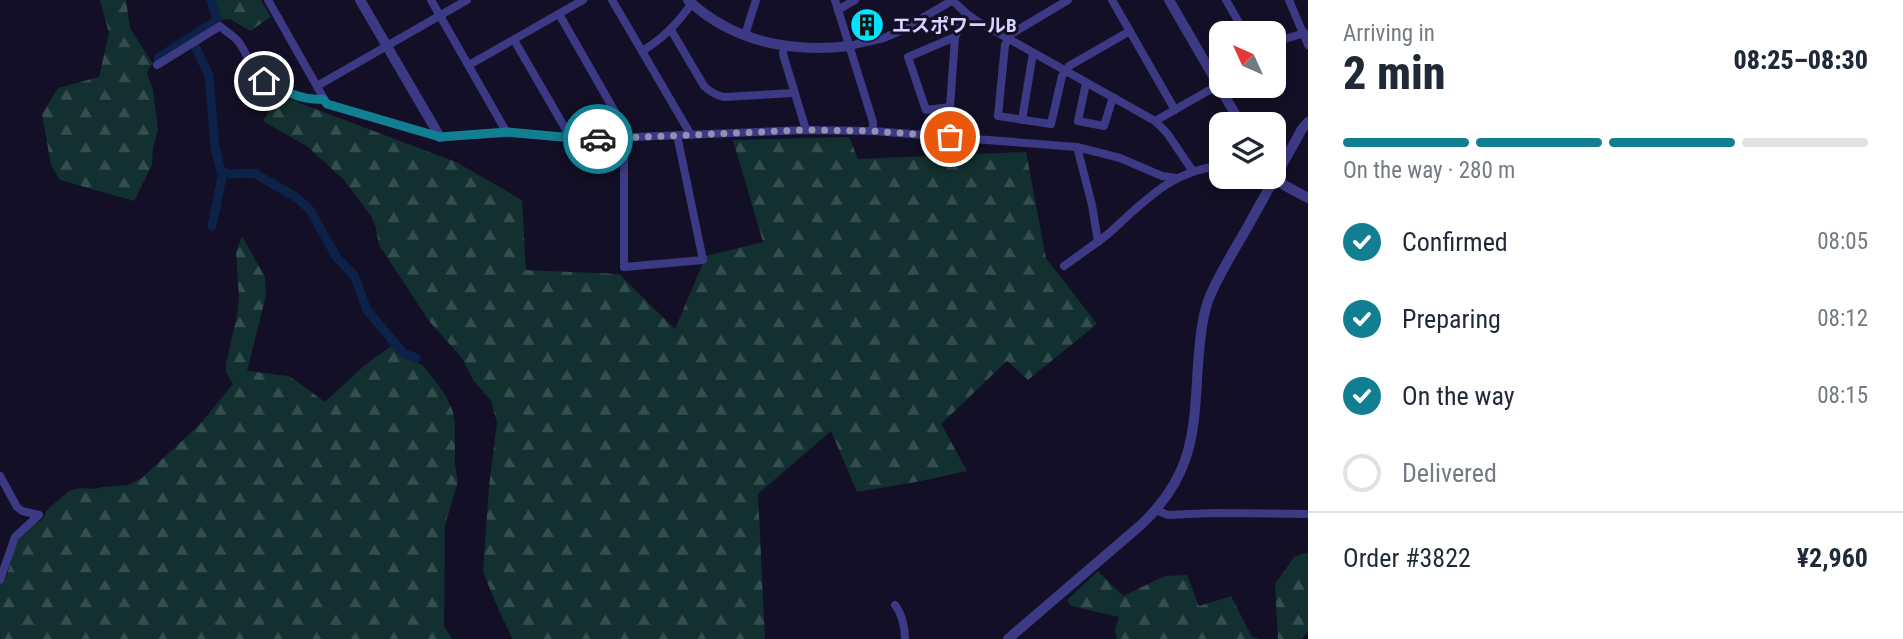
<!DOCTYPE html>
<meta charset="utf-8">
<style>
body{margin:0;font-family:"Roboto Condensed","Noto Sans JP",sans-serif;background:#f6f6f7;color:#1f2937;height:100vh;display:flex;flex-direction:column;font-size:26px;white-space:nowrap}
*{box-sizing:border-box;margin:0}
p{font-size:23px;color:#747a83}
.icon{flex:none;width:38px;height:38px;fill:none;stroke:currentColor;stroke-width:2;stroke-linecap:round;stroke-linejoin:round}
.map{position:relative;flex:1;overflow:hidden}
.sheet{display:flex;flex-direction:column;background:#fff;width:595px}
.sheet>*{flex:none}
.needle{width:46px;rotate:315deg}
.fabs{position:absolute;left:1209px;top:21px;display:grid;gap:14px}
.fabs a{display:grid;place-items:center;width:77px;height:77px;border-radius:14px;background:#fff;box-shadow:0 4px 10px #0003;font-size:35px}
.pin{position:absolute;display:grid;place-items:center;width:60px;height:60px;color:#fff;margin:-30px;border:4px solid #fff;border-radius:50%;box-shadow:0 2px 7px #0007}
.courier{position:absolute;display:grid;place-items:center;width:70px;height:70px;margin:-35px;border:5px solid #117e91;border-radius:50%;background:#fff;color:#222;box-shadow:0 2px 9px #0007}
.overview em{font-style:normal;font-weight:800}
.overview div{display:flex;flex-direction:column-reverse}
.overview{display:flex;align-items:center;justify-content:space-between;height:119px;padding:0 35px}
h1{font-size:46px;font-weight:800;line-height:52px}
.bar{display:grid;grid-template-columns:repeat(4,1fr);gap:10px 7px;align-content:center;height:84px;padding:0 35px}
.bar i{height:9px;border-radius:5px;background:#e0e1e3}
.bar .selected{background:#117e91}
.bar p{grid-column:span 4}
.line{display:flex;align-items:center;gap:18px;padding:0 35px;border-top:2px solid #e0e1e3}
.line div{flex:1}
ol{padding:0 35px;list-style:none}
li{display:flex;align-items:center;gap:21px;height:77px}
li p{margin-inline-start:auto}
li .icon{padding:7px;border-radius:50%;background:#117e91;color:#fff;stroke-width:4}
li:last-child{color:#747a83}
li i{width:38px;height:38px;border:4px solid #e0e1e3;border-radius:50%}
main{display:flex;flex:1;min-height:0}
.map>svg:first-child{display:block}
</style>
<main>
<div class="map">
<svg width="1308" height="639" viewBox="0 0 1308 639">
<defs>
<pattern id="forest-firs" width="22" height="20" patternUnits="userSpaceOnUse" patternTransform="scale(1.75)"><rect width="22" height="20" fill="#12302f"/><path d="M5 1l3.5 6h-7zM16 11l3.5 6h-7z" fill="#344d4e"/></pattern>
</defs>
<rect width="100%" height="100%" fill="#130f26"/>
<!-- forest -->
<g fill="url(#forest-firs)">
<path d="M 100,0 L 126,0 L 130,28 L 153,64 L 149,68 L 147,73 L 153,90 L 158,130 L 153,148 L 152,165 L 134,201 L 60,180 L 51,165 L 42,114 L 58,88 L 99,77 L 109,33 Z"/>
<path d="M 214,0 L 261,0 L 271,17 L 250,31 L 230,19 L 220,20 Z"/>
<path d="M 278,95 L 456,162 L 522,200 L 526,270 L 619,274 L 675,329 L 706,256 L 763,242 L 733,140 L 849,137 L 858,159 L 1026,152 L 1046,258 L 1097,324 L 1028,380 L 1007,361 L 941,424 L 967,471 L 921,481 L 857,492 L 831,431 L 758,494 L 765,639 L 513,639 L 499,611 L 483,572 L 489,486 L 497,423 L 491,401 L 473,380 L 462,358 L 429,321 L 379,245 L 376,228 L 371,216 L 344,180 L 308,147 L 263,121 Z"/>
<path d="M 242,236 L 265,277 L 266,296 L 247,371 L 289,376 L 325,402 L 365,365 L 391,346 L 401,354 L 422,365 L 429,373 L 446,396 L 453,412 L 455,426 L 455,464 L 458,482 L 445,525 L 444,626 L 452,639 L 0,639 L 0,585 L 7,575 L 16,542 L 24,532 L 43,519 L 47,510 L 69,491 L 80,488 L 92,489 L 103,487 L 128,485 L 142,478 L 200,424 L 233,384 L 226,372 L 226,364 L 237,315 L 239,298 L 236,252 Z"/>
<path d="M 1308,553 L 1308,631 L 1302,639 L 1278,639 L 1275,584 L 1295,556 Z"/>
<path d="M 1098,571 L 1123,596 L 1165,576 L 1187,575 L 1199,606 L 1231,596 L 1252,637 L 1259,639 L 1117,639 L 1115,630 L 1119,617 L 1071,606 L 1067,600 Z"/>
</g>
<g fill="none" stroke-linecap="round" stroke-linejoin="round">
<!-- canal -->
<g stroke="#0c2248" stroke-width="9">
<path d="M 196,48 L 209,76 L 215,146 L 222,177 L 212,226"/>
<path d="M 158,58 L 217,20 L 211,0"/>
<path d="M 220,170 L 229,174 L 254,173 L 297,198 L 310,210 L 337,258 L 354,275 L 367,310 L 403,353 L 416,358"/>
</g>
<!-- minor -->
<g stroke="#3d3a85" stroke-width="8">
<path d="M 268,0 L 327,104 L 440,137 L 507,133 L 584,139 L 806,130 L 873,131 L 1077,147 L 1120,158 L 1162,176 L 1177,178"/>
<path d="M 431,0 L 507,133"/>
<path d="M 612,0 L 691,135"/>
<path d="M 835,0 L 873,122 L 873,131"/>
<path d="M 952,0 L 967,14 L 977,21 L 1155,121 L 1167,133 L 1192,170"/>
<path d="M 1068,0 L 1011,34 L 1005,45 L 998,116 L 1051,124 L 1062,76 L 1069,66 L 1130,31"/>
<path d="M 1112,0 L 1175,110"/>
<path d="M 1226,0 L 1245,33"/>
<path d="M 1289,0 L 1308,45"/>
<path d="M 838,10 L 855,0"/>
<path d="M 559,14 L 630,138"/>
<path d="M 671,30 L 704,86 C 710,92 715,95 724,97 L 794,93"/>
<path d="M 745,35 L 756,0"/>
<path d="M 955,37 L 950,107 L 926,110 L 908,57 L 955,37 L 967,14"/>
<path d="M 514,40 L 565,128 L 567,136"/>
<path d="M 784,46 L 783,54 L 806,130"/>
<path d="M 849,46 L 884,38 L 900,31 L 953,0"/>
<path d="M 1274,46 L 1278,41 L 1305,33"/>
<path d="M 642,51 C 663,39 678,23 692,3"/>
<path d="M 157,65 L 220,26 C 225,31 232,35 237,40 C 246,50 249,64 257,74 C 268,88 306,101 323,99"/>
<path d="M 469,65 L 583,0"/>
<path d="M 1086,83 L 1078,121 L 1104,126 L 1113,97"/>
<path d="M 317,86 L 467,0"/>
<path d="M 1022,120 L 1033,53"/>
<path d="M 1155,121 L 1222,83"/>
<path d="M 624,138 L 624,267 L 703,260 L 677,135"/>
<path d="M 1077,147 L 1092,205 L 1098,242"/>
<path d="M 1064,266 C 1079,255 1094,245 1108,234 C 1143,203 1172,169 1222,166"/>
<path d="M 0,476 L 17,507 L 22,511 L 39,515 L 15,537 L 0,580"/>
<path d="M 1156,510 L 1168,515 L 1214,513 L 1308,514"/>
<path d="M 895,605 C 902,614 905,628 905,639"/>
</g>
<!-- tertiary -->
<g stroke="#3d3a85" stroke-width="10">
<path d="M 360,0 L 440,137"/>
<path d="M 688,0 C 733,42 791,53 849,46"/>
<path d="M 1169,0 L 1241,124"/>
<path d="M 1274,175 L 1284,185 L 1308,198"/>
<path d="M 1008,639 L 1142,524 C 1194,474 1194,432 1198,364 C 1200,343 1201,322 1208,301 C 1218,275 1234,251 1248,226 C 1266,194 1284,161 1302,129 L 1308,122"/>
</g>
</g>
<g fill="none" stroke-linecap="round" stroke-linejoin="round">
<!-- done -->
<path stroke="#948fb3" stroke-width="7" stroke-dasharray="0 12.6" d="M 598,139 L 806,130 L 873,131 L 950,137"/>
<!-- route -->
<path stroke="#117e91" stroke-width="9" d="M 264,81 C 283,90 302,101 323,99 L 327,104 L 440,137 L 507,132 L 584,139 L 598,139"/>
</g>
<!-- icons -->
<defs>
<g id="building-disc" transform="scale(1.75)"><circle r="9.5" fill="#00e5ff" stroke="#130f26"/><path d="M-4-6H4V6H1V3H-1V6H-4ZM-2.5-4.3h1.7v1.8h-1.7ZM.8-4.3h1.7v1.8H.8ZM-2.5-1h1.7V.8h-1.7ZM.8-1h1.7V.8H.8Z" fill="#111"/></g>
</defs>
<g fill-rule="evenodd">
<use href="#building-disc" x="867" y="25"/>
</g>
<g text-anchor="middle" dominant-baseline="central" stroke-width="6" stroke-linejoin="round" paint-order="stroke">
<!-- poi labels -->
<g font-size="19" font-weight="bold" fill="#d9d4ff" stroke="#130f26" text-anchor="start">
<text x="892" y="25">エスポワールB</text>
</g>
</g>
</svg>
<div class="fabs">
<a><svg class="needle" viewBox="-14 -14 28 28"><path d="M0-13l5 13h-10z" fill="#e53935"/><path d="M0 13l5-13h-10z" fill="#747a83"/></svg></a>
<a><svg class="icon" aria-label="layers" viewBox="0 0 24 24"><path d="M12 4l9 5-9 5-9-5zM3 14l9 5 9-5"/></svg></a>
</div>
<div class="pin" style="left:950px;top:137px;background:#ea580c"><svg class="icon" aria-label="bag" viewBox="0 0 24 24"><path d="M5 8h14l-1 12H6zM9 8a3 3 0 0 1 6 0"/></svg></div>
<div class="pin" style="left:264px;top:81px;background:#1f2937"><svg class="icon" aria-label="home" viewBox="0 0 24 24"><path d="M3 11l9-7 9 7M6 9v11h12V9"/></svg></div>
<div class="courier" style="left:598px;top:139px"><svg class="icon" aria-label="car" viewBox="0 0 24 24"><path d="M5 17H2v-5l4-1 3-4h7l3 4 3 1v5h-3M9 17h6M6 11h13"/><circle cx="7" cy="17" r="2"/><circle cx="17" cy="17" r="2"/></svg></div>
</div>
<section class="sheet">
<div class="overview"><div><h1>2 min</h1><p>Arriving in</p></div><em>08:25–08:30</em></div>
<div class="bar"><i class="selected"></i><i class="selected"></i><i class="selected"></i><i></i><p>On the way · 280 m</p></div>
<ol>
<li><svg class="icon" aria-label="check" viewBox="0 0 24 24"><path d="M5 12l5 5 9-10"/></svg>Confirmed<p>08:05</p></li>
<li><svg class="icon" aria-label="check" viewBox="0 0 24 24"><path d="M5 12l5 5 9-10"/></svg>Preparing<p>08:12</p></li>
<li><svg class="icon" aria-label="check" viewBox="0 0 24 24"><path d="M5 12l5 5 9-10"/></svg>On the way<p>08:15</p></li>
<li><i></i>Delivered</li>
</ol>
<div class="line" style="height:91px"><div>Order #3822</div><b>¥2,960</b></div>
</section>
</main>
